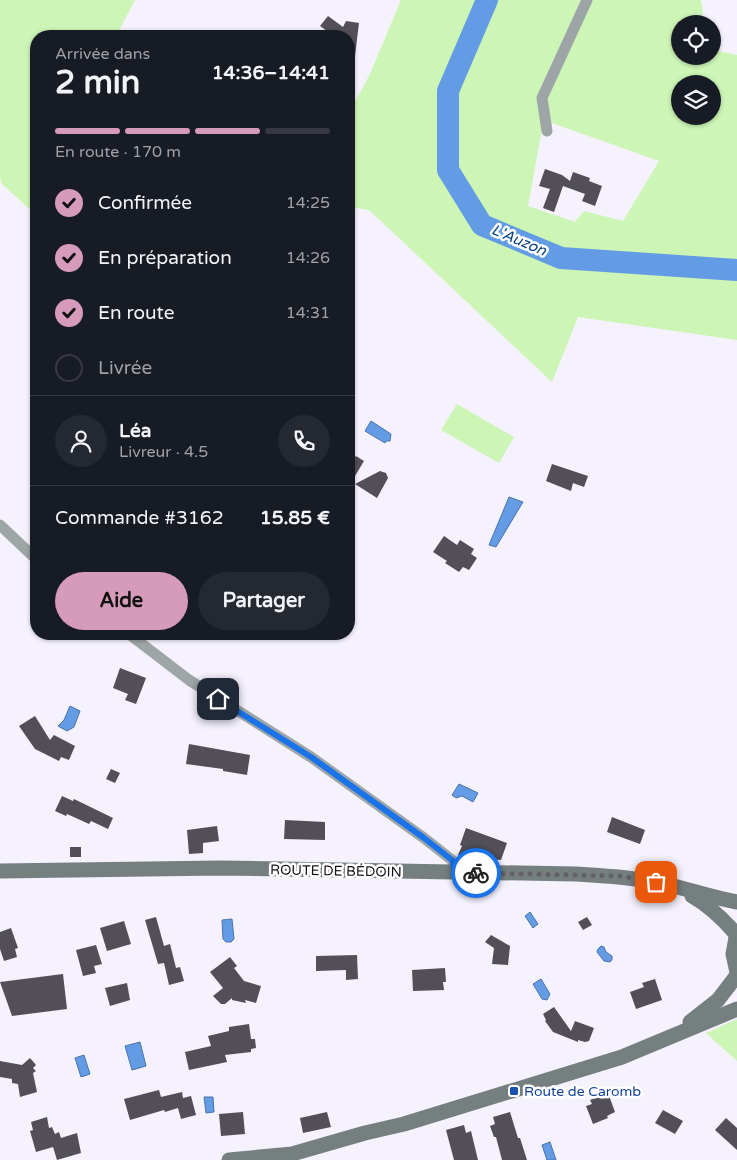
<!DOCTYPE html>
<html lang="fr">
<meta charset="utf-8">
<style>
body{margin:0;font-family:"Varela Round",sans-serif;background:#242831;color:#f1f3f6;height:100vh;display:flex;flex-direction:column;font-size:19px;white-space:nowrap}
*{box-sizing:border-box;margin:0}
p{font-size:16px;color:#9ea1a6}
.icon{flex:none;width:28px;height:28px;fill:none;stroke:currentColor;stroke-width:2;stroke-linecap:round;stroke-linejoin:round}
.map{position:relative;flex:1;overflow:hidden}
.sheet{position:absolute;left:30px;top:30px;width:325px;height:610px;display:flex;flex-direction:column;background:#171b24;border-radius:20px;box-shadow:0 1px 4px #0004}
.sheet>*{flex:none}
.fabs{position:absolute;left:671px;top:15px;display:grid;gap:10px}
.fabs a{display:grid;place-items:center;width:50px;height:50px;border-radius:50%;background:#171b24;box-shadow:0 1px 4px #0004;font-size:25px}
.pin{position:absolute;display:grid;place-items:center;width:42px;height:42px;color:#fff;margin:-21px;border-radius:10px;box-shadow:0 2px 8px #0006}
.courier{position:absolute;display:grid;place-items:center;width:50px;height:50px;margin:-25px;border:4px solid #1a73e8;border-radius:50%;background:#fff;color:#222;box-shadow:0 1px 6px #0007}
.head em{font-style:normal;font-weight:700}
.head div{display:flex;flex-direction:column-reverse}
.head{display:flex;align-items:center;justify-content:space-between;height:85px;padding:0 25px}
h1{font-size:32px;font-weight:700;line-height:38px}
.bar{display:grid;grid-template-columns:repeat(4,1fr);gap:8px 5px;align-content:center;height:60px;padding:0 25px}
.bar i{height:6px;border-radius:4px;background:#363941}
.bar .selected{background:#d69bbb}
.bar p{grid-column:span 4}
.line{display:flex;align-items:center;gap:12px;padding:0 25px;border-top:1px solid #363941}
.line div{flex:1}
.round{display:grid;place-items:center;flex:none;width:52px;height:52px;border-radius:26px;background:#242831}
ol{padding:0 25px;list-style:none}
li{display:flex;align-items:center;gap:15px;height:55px}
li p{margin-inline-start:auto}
li .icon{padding:5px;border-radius:50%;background:#d69bbb;color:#111;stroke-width:4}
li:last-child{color:#9ea1a6}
li i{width:28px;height:28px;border:2px solid #363941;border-radius:50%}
.cta{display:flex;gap:10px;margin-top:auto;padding:10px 25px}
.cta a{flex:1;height:58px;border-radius:30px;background:#d69bbb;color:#111;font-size:20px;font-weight:700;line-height:58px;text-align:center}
.cta a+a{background:#242831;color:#f1f3f6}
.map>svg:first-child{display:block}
</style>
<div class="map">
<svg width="737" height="1160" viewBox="0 0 737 1160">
<rect width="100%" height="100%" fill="#f5f2fe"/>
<!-- green -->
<g fill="#ccf5b6" fill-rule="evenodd">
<path d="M 0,0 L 135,0 L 116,36 L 36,36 L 36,215 L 2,184 L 0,177 Z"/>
<path d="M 401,0 L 581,0 L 537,96 L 542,129 L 528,206 L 575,222 L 584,211 L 623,221 L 659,161 L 549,122 L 545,99 L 590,0 L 701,0 L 703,13 L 698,24 L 680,24 L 680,56 L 712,56 L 713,50 L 737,55 L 737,340 L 578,317 L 552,382 L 369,210 L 349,207 L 349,113 L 370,74 ZM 680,84 L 712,84 L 712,116 L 680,116 Z"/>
<path d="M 457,404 L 514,437 L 499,463 L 441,430 Z"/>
<path d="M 737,1019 L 737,1061 L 706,1033 Z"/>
</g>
<!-- water -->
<g fill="#639ce5" stroke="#4b73a7">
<path d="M 371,421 L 391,434 L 390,441 L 386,441 L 385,443 L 365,431 Z"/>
<path d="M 509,497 L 523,502 L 496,547 L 489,545 Z"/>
<path d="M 70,706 L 80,711 L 74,727 L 67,731 L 58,726 L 64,720 Z"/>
<path d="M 459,784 L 478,793 L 473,802 L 462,796 L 456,798 L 452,795 Z"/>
<path d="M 530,912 L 538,924 L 533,928 L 525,916 Z"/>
<path d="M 232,919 L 234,939 L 231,942 L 226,942 L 223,939 L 222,920 Z"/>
<path d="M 601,946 L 604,947 L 606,952 L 612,956 L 612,960 L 610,962 L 604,961 L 597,952 L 598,949 Z"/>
<path d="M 541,979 L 550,994 L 547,1000 L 542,999 L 533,984 Z"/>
<path d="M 140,1042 L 146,1066 L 132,1070 L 125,1046 Z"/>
<path d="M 84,1055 L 90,1074 L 81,1077 L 75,1058 Z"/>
<path d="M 204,1097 L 213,1097 L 214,1112 L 206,1113 Z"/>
<path d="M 550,1142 L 556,1160 L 547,1160 L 542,1145 Z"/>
</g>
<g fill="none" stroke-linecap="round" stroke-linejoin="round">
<!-- river -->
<path stroke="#639ce5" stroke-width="22" d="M 487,0 L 448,91 L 448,170 L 482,225 L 561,258 L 737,270"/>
</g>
<!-- building -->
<g fill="#524f59">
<path d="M 328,16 L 343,27 L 346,21 L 359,23 L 355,56 L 349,56 L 349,36 L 334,36 L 320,26 Z"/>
<path d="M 545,169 L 562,175 L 570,181 L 573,172 L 590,178 L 589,181 L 602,186 L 595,206 L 582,201 L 585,194 L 563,186 L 554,212 L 543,208 L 550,189 L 539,186 Z"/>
<path d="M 356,456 L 364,461 L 349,486 L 349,459 L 352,461 Z"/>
<path d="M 552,464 L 588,476 L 584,487 L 573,483 L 571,491 L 546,481 Z"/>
<path d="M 380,471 L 386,473 L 388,478 L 377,498 L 355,484 Z"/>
<path d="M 444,536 L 457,545 L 460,540 L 474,549 L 471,554 L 477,558 L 469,570 L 463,567 L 459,572 L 445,563 L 447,561 L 433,552 Z"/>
<path d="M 120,668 L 146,678 L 136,704 L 125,700 L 128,694 L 113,688 Z"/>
<path d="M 35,716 L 50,740 L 54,735 L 75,746 L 69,760 L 61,757 L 59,761 L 35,749 L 19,726 Z"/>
<path d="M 189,744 L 250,755 L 247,775 L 223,771 L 223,769 L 186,764 Z"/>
<path d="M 111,769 L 120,773 L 115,783 L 106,779 Z"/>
<path d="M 62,796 L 73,801 L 74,799 L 113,818 L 108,829 L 91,821 L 89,824 L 67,814 L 66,816 L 55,811 Z"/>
<path d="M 612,817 L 645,830 L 640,844 L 607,832 Z"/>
<path d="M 285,820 L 325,822 L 325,840 L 284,839 Z"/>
<path d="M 217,826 L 219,841 L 203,843 L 203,853 L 189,854 L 187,830 Z"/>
<path d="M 466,828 L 507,843 L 501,860 L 477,859 L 458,855 L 462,846 L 460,845 Z"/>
<rect x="70" y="847" width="11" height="10"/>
<path d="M 156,917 L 164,946 L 170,944 L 176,968 L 180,967 L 184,981 L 169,985 L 164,963 L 158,964 L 145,920 Z"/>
<path d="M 587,917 L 592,925 L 583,930 L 578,922 Z"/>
<path d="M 124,921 L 131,944 L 107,951 L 100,928 Z"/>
<path d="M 11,928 L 18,948 L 15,949 L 17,957 L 4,961 L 0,949 L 0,932 Z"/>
<path d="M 491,935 L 510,946 L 508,965 L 492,964 L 494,948 L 485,942 Z"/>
<path d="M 96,945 L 102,964 L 94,966 L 96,973 L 83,976 L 76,950 Z"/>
<path d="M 357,955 L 358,979 L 346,980 L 346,970 L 316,971 L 316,956 Z"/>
<path d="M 230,957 L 237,966 L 234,968 L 244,981 L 261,986 L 256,1003 L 245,1000 L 246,1003 L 232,1000 L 232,998 L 225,1004 L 221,1004 L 213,996 L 223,988 L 210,972 Z"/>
<path d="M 445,968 L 446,982 L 443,982 L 444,990 L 413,991 L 412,970 Z"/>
<path d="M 63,974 L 67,1009 L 12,1016 L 0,982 Z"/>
<path d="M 655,979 L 662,1000 L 636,1009 L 630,992 L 644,987 L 642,983 Z"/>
<path d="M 127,983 L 130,1000 L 110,1006 L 105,988 Z"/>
<path d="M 554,1007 L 571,1031 L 575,1021 L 594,1028 L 589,1041 L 585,1042 L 578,1040 L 578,1042 L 553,1032 L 545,1021 L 546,1020 L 543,1014 Z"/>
<path d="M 249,1024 L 251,1039 L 255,1039 L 256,1048 L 251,1049 L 251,1052 L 225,1055 L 227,1062 L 189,1070 L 185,1052 L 211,1046 L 208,1036 L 229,1031 L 229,1027 Z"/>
<path d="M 30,1058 L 36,1065 L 33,1068 L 36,1071 L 33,1073 L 37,1092 L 20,1097 L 18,1084 L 12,1083 L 12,1079 L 0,1077 L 0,1061 L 22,1065 Z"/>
<path d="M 159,1090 L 161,1097 L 182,1092 L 183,1098 L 191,1096 L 196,1115 L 181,1119 L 178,1108 L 165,1112 L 164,1110 L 130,1120 L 124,1099 Z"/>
<path d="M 608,1093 L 615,1112 L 607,1116 L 608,1118 L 593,1124 L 586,1106 L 592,1104 L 590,1100 Z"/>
<path d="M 663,1110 L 683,1121 L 675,1134 L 655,1123 Z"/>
<path d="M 243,1112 L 245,1134 L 221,1136 L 219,1114 Z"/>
<path d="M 327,1112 L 331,1127 L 303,1133 L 300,1118 Z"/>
<path d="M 510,1112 L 518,1138 L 520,1138 L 527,1160 L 502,1160 L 496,1137 L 494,1137 L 490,1126 L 495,1124 L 493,1117 Z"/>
<path d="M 47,1117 L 49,1128 L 52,1127 L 55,1134 L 59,1132 L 61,1138 L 77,1133 L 81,1153 L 57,1160 L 53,1147 L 36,1152 L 30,1131 L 33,1130 L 31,1122 Z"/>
<path d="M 726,1118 L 737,1128 L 737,1150 L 715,1130 Z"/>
<path d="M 464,1125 L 466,1133 L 471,1131 L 478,1160 L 454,1160 L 446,1130 Z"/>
</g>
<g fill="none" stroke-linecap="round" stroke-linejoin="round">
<!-- minor -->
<g stroke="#9ea5a6" stroke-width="11">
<path d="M 547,131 L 542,98 L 587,0"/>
<path d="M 0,525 L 36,559"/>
<path d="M 129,634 L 189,680 L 311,757 L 424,838 L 452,860 L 456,873"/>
</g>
<!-- secondary -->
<g stroke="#757f80" stroke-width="15">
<path d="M 0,871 L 221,868 L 576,874 C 609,876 641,878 673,886 C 694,891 715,898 737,902"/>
<path d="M 692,896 C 710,906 723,919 736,934"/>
<path d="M 737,932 L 733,954 L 737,972"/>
<path d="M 690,1022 L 718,1000 L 737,975"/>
<path d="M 229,1160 L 292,1154 L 365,1133 L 404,1124 L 622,1057 L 737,1009"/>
</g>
</g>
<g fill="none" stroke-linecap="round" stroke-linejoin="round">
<!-- done -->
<path stroke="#636168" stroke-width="5" stroke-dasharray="0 9" d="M 476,873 L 620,876 L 656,882"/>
<!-- route -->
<path stroke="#1a73e8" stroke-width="6" d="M 218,699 L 311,757 L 424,838 L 452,860 L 456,873 L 476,873"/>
</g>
<!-- markers -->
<rect fill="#1a4fb4" stroke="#fff" stroke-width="2" x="509" y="1086" width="10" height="10" rx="2.5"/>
<g text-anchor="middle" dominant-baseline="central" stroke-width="5" stroke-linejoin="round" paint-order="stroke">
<!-- street labels -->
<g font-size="14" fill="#141317" stroke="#fff">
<text transform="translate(336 871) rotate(1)">ROUTE DE BÉDOIN</text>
</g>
<!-- transit labels -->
<g font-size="14" fill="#164399" stroke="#fff" text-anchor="start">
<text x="524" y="1091">Route de Caromb</text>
</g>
<!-- water labels -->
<g font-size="15" font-style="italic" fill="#084485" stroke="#fff">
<text transform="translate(519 240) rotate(23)">L'Auzon</text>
</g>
</g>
</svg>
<div class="fabs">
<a><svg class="icon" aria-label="locate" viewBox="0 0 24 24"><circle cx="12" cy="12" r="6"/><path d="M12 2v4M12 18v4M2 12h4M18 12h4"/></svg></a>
<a><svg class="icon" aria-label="layers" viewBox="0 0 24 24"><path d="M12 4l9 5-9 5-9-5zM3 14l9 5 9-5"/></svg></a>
</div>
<div class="pin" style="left:656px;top:882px;background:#ea580c"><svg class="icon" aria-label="bag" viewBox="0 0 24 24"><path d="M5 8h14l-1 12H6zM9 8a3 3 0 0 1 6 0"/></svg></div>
<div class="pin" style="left:218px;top:699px;background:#1f2937"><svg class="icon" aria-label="home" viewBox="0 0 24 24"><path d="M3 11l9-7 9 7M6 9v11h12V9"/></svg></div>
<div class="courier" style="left:476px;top:873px"><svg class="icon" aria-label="bike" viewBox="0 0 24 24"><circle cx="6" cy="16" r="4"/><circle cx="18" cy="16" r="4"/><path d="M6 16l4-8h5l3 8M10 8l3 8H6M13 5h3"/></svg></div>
<section class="sheet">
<div class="head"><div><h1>2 min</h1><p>Arrivée dans</p></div><em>14:36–14:41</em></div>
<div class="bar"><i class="selected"></i><i class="selected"></i><i class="selected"></i><i></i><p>En route · 170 m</p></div>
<ol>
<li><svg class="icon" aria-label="check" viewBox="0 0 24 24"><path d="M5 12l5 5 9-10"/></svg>Confirmée<p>14:25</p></li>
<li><svg class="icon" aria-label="check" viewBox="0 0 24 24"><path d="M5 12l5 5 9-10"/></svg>En préparation<p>14:26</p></li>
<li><svg class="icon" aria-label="check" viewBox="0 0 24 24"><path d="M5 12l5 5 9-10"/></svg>En route<p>14:31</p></li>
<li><i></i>Livrée</li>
</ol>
<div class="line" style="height:90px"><a class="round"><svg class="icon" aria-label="person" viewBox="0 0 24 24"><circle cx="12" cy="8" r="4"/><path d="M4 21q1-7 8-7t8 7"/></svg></a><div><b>Léa</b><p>Livreur · 4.5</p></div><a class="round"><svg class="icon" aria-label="phone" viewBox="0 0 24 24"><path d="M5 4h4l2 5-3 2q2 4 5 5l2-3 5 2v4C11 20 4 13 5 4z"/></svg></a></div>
<div class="line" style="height:65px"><div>Commande #3162</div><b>15.85 €</b></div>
<div class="cta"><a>Aide</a><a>Partager</a></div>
</section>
</div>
